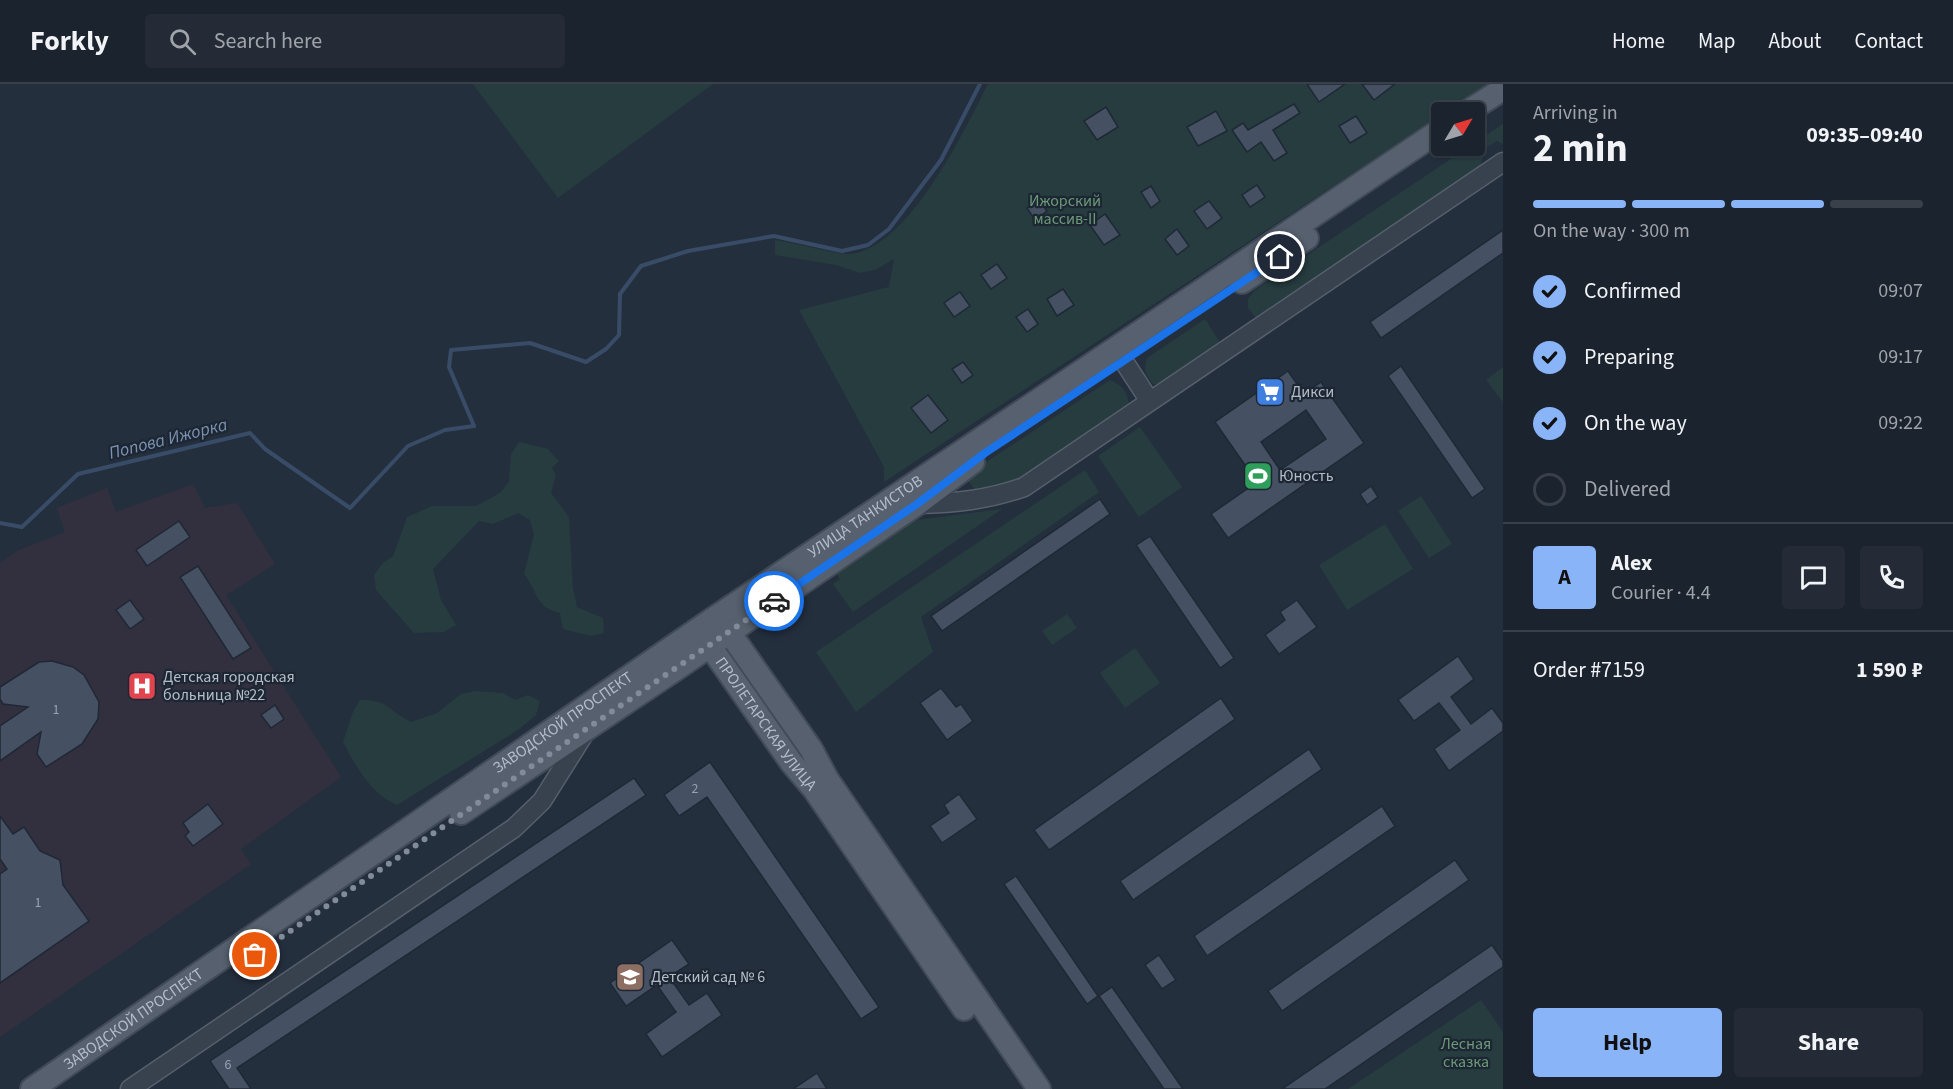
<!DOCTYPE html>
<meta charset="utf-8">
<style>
body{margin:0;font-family:"Source Sans 3",sans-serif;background:#242b36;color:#f1f3f6;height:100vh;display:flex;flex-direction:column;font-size:22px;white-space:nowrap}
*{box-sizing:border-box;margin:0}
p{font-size:20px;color:#a0a4aa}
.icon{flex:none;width:33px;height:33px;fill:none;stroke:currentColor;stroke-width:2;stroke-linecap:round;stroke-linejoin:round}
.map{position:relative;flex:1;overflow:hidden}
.sheet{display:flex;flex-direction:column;background:#1b232e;width:450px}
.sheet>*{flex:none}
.needle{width:39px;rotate:52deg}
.controls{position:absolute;left:1431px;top:18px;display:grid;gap:12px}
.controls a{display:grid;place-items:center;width:54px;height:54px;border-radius:6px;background:#1b232e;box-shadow:0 2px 4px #0004,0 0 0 2px #39404a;font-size:30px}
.pin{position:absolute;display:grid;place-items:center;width:51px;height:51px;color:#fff;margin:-26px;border:3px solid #fff;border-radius:50%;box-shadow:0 2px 6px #0007}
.courier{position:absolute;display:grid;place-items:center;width:60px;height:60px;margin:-30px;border:4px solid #1a73e8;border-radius:50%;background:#fff;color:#222;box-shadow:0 2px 8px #0007}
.summary em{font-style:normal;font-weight:700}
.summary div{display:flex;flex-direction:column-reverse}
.summary{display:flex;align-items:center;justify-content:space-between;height:102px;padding:0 30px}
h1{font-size:39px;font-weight:700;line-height:45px}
.bar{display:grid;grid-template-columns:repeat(4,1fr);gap:9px 6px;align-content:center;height:72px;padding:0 30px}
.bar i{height:8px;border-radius:4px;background:#39404a}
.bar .current{background:#8ab4f8}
.bar p{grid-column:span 4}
.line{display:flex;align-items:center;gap:15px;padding:0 30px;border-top:2px solid #39404a}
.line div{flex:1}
.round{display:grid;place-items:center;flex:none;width:63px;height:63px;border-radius:6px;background:#242b36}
ol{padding:0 30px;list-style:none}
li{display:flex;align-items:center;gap:18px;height:66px}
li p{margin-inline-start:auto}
li .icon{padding:6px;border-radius:50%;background:#8ab4f8;color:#111;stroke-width:4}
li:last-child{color:#a0a4aa}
li i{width:33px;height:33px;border:3px solid #39404a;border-radius:50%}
.cta{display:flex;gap:12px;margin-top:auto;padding:12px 30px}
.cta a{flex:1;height:69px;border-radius:6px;background:#8ab4f8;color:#111;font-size:24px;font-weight:700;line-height:69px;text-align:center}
.cta a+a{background:#242b36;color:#f1f3f6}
header{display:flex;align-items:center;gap:36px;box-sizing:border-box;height:84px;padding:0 30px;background:#1b232e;border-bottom:2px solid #39404a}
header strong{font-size:28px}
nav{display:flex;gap:33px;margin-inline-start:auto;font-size:21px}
.search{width:420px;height:54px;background:#242b36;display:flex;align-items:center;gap:15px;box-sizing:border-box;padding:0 21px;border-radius:6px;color:#a0a4aa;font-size:22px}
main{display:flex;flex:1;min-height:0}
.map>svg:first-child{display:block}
</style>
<header>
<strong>Forkly</strong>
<div class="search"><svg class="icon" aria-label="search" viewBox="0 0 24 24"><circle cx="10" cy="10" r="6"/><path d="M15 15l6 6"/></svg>Search here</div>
<nav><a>Home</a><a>Map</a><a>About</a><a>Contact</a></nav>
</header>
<main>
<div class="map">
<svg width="1503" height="1005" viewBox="0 0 1503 1005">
<rect width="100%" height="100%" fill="#242f3e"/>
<!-- medical -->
<path fill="#32303f" d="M 193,400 L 205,424 L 237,419 L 275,480 L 226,511 L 341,693 L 241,765 L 251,780 L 0,953 L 0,479 L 19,466 L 65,448 L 57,424 L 107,404 L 116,428 Z"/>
<!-- green -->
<g fill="#263c3f">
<path d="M 473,0 L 713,0 L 558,114 Z"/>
<path d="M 988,0 L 1488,0 L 884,398 L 884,383 L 799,226 L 889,203 L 894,175 L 875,186 L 860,189 L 836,181 L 775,171 L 775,156 C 791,158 838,171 851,170 C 909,163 964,47 988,0 Z"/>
<path d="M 1503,40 L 1503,60 L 1497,57 L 1487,63 L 1479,84 L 1257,235 L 1248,224 L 1248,215 L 1255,206 Z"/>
<path d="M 1205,235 L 1221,260 L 1163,300 L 1153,300 C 1145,291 1143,285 1147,274 Z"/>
<path d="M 1503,283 L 1503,318 L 1486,296 Z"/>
<path d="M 1110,296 C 1123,302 1128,308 1129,322 L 1014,397 L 977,408 L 967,396 L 970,389 Z"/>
<path d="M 1140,343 L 1182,403 L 1139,433 L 1098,372 Z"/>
<path d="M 519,358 L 548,365 L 559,377 L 552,384 L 556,391 L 551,409 L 569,433 L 573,505 L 577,523 L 603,534 L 604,549 L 591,552 L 563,545 L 560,529 C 535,523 538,508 524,490 L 534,450 L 530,436 L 518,429 L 493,440 L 479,437 L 433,485 L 441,516 L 456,541 L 444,548 L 414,549 L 376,506 L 374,491 L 382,480 L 393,472 L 407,433 L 432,422 L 476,422 L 500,409 L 509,398 L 511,370 Z"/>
<path d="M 1085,386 L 1099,408 L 921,533 L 933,568 L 856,628 L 816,568 Z"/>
<path d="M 1421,412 L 1452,460 L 1429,474 L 1398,427 Z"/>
<path d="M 1002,425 L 853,528 L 833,500 L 840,495 L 835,488 L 908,437 Z"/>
<path d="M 1385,440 L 1413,485 L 1347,526 L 1319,481 Z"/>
<path d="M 1067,530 L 1077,544 L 1052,561 L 1042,547 Z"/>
<path d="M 1135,564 L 1160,599 L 1125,624 L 1100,589 Z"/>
<path d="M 475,607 L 503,609 L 515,616 L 528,611 L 540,617 L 536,631 L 518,646 L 397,721 C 371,710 356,683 343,658 L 353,628 L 360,616 C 388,615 389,627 411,638 L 437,629 L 461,610 Z"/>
<path d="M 1481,916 L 1503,948 L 1503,1005 L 1348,1005 Z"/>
</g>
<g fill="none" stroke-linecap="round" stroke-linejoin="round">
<!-- stream -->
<path stroke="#394c67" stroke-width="4" d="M 0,439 L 22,443 L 78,390 L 250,349 L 265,365 L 350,424 L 408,362 L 445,346 L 474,342 L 449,283 L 451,266 L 530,259 L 586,278 L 606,265 L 619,251 L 620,210 L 641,182 L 688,167 L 774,152 L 842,167 L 868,161 L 889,145 L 941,76 L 980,0"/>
</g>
<!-- building -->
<g fill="#455162" stroke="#1f2835" stroke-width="1.5" fill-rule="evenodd">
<path d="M 1307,0 L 1345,0 L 1319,18 Z"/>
<path d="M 1362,0 L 1395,0 L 1374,16 Z"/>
<path d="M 1294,20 L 1300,29 L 1273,46 L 1287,69 L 1274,77 L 1261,58 L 1247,68 L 1232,46 L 1243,39 L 1248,46 Z"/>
<path d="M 1106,23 L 1118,43 L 1097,56 L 1084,37 Z"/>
<path d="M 1216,27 L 1227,47 L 1198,62 L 1187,43 Z"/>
<path d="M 1356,32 L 1367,49 L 1350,59 L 1339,42 Z"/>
<path d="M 1257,101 L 1265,113 L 1250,123 L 1242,111 Z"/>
<path d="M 1151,102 L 1160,117 L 1151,124 L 1141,108 Z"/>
<path d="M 1039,116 L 1047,127 L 1035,136 L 1027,124 Z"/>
<path d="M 1209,117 L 1222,134 L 1207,145 L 1194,127 Z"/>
<path d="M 1105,130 L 1120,151 L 1104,161 L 1090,141 Z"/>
<path d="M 1177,145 L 1189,162 L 1177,171 L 1165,155 Z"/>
<path d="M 1503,146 L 1503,169 L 1381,254 L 1370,238 Z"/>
<path d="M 997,180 L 1007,194 L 991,205 L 981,191 Z"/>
<path d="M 1063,205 L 1074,221 L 1057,232 L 1047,215 Z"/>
<path d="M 960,208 L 970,222 L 954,233 L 944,219 Z"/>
<path d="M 1028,225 L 1038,240 L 1027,248 L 1016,233 Z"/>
<path d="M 963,278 L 973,291 L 962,299 L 952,285 Z"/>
<path d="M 1401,282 L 1485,405 L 1472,414 L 1388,292 Z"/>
<path d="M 1288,287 L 1304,310 L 1321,298 L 1364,359 L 1228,454 L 1211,430 L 1257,398 L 1215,338 ZM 1306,326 L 1326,355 L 1280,386 L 1261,358 Z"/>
<path d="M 928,311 L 948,336 L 931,349 L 911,324 Z"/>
<path d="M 1371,402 L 1378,413 L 1367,421 L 1360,410 Z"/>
<path d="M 1100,415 L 1110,430 L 942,547 L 931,532 Z"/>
<path d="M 179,437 L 190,453 L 147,482 L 136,466 Z"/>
<path d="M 1150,452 L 1234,574 L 1220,584 L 1136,461 Z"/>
<path d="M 198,482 L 251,564 L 233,575 L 180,493 Z"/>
<path d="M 130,516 L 144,535 L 130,545 L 116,526 Z"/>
<path d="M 1297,516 L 1317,543 L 1279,570 L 1265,551 L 1285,536 L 1280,528 Z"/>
<path d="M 1458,572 L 1474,595 L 1451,613 L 1471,640 L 1492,624 L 1503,639 L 1503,647 L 1449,687 L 1434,665 L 1460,646 L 1439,619 L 1414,637 L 1398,616 Z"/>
<path d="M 52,577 L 73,583 L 84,591 L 99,618 L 98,635 L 82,660 L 46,683 L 37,670 L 41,648 L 0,677 L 0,642 L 28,623 L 3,620 L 0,615 L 0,603 L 39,578 Z"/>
<path d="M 941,604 L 956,623 L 961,620 L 973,637 L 947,656 L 920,619 Z"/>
<path d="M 1221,614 L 1235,635 L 1049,766 L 1034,746 Z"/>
<path d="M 275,621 L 284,635 L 271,644 L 261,631 Z"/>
<path d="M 1309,665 L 1322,685 L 1133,816 L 1120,797 Z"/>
<path d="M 710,678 L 879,923 L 861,935 L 707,713 L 679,732 L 664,711 Z"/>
<path d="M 634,694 L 646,711 L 237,984 L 251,1005 L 229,1005 L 210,977 Z"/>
<path d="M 959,710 L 977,735 L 942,759 L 930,742 L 949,729 L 944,721 Z"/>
<path d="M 208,720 L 223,740 L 193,762 L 185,752 L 189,748 L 183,739 Z"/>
<path d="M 1382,722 L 1395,742 L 1207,872 L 1194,852 Z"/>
<path d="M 0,732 L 13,750 L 24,743 L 40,767 L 60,776 L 63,801 L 89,837 L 0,899 L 0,790 L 7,785 L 0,775 Z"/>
<path d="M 1455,776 L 1469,796 L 1282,927 L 1268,907 Z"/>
<path d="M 1016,792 L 1098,912 L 1087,920 L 1004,800 Z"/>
<path d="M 672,856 L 689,880 L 669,893 L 689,921 L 707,909 L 722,931 L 662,973 L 646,950 L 676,928 L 657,901 L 626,922 L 610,899 Z"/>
<path d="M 1492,861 L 1503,877 L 1503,883 L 1325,1005 L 1282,1005 Z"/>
<path d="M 1159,871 L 1176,896 L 1162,905 L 1145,881 Z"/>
<path d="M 1112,903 L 1183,1005 L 1164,1005 L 1099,912 Z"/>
<path d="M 817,989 L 827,1005 L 793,1005 Z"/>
</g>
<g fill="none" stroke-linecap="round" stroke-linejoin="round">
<!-- minor casing -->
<g stroke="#565f6c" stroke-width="21">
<g id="minor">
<path d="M 1123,276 L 1149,316"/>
<path d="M 917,420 C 955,419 988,416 1024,403 L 1503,78"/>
<path d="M 130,1005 L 514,744 L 542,717 L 586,647"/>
</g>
</g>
<!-- major casing -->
<g stroke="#414a57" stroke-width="26">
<g id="major">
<path d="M 1467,28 L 1503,5"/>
<path d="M 1242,198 L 1307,154"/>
<path d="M 716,543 L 729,548 L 811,665 L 827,695 L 1039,1005"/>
<path id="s1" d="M 708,547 L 710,562 L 791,678 L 814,705 L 964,925"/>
<path d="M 461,729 L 676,585 L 917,420 L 973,378"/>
<path id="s2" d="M 32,1005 L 707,539 L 1442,45"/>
</g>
</g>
<!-- minor -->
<use href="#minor" stroke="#38414e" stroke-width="18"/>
<!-- major -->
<use href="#major" stroke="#56606e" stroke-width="22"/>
</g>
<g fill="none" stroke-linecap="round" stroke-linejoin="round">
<!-- done -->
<path stroke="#828b98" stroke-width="6" stroke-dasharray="0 10.8" d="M 255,871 L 774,517"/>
<!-- route -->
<path stroke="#1a73e8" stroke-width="8" d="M 774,517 L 917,420 L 985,369 L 1280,173"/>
</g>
<!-- icons -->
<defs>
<g id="supermarket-square" transform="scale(1.5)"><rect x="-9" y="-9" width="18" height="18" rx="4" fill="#3f7fe0" stroke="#1d2633"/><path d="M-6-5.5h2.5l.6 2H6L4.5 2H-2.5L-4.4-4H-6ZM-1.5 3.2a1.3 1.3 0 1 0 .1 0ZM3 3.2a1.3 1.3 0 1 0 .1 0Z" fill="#fff"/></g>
<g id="stadium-square" transform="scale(1.5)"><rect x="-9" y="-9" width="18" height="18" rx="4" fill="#2e9e5b" stroke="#1d2633"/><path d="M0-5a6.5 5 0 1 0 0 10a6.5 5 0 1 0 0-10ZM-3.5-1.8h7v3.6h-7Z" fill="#fff"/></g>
<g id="hospital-square" transform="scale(1.5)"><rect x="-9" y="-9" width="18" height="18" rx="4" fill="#e0444e" stroke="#1d2633"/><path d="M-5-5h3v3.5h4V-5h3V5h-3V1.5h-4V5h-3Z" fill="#fff"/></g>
<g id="school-square" transform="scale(1.5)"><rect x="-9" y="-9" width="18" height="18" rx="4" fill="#8d6e63" stroke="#1d2633"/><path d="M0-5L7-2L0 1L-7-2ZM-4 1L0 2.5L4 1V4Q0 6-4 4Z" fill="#fff"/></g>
</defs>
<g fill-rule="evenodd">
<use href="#supermarket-square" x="1270" y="308"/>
<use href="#stadium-square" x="1258" y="392"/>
<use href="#hospital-square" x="142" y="602"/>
<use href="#school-square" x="630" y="893"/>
</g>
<g text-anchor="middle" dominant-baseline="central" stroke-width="4.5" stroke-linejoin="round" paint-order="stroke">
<!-- number labels -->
<g font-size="14" fill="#98a1af">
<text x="56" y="626">1</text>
<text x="695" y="705">2</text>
<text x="38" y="819">1</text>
<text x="228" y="981">6</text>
</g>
<!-- park labels -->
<g font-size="16" fill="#6b9a76" stroke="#1d2633">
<text x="1065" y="117">Ижорский<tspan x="1065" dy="18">массив-II</tspan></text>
<text x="1466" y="960">Лесная<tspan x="1466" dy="18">сказка</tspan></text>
</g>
<!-- poi labels -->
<g font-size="16" fill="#b4bcc9" stroke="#1d2633" text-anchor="start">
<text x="1291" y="308">Дикси</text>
<text x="1279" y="392">Юность</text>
<text x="163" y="593">Детская городская<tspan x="163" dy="18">больница №22</tspan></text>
<text x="651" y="893">Детский сад № 6</text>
</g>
<!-- street labels -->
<g font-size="16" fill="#b4bcc9" stroke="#1d2633">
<text stroke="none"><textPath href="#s2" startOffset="1011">УЛИЦА ТАНКИСТОВ</textPath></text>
<text stroke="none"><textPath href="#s2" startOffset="645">ЗАВОДСКОЙ ПРОСПЕКТ</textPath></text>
<text stroke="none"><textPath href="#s1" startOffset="111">ПРОЛЕТАРСКАЯ УЛИЦА</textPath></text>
<text stroke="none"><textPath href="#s2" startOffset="123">ЗАВОДСКОЙ ПРОСПЕКТ</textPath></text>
</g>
<!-- water labels -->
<g font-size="18" font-style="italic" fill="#7c92b1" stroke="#1d2633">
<text transform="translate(168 355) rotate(-14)">Попова Ижорка</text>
</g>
</g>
</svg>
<div class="controls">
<a><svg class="needle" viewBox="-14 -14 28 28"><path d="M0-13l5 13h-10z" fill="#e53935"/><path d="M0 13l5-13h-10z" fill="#a0a4aa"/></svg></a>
</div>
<div class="pin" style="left:255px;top:871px;background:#ea580c"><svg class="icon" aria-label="bag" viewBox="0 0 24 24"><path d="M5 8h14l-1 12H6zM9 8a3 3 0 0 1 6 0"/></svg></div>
<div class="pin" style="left:1280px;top:173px;background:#1f2937"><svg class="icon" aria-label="home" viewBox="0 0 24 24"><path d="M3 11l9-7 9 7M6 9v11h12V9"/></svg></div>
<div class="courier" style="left:774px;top:517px"><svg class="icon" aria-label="car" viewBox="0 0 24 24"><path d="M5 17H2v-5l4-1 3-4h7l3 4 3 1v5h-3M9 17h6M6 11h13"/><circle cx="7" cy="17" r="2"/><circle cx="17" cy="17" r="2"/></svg></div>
</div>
<section class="sheet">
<div class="summary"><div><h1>2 min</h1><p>Arriving in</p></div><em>09:35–09:40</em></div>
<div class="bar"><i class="current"></i><i class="current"></i><i class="current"></i><i></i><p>On the way · 300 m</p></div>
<ol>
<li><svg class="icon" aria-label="check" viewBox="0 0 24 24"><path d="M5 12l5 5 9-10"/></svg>Confirmed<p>09:07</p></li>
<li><svg class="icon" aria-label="check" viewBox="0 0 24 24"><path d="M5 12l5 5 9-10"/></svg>Preparing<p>09:17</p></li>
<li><svg class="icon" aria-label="check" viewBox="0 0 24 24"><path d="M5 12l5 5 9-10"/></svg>On the way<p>09:22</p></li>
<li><i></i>Delivered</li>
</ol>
<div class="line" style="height:108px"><b class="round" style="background:#8ab4f8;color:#111">A</b><div><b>Alex</b><p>Courier · 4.4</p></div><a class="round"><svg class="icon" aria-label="chat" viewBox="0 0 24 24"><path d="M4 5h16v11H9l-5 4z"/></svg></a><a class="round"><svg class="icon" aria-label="phone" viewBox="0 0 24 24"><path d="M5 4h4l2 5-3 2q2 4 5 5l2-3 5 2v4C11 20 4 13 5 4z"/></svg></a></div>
<div class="line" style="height:78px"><div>Order #7159</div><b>1 590 ₽</b></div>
<div class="cta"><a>Help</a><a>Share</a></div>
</section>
</main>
